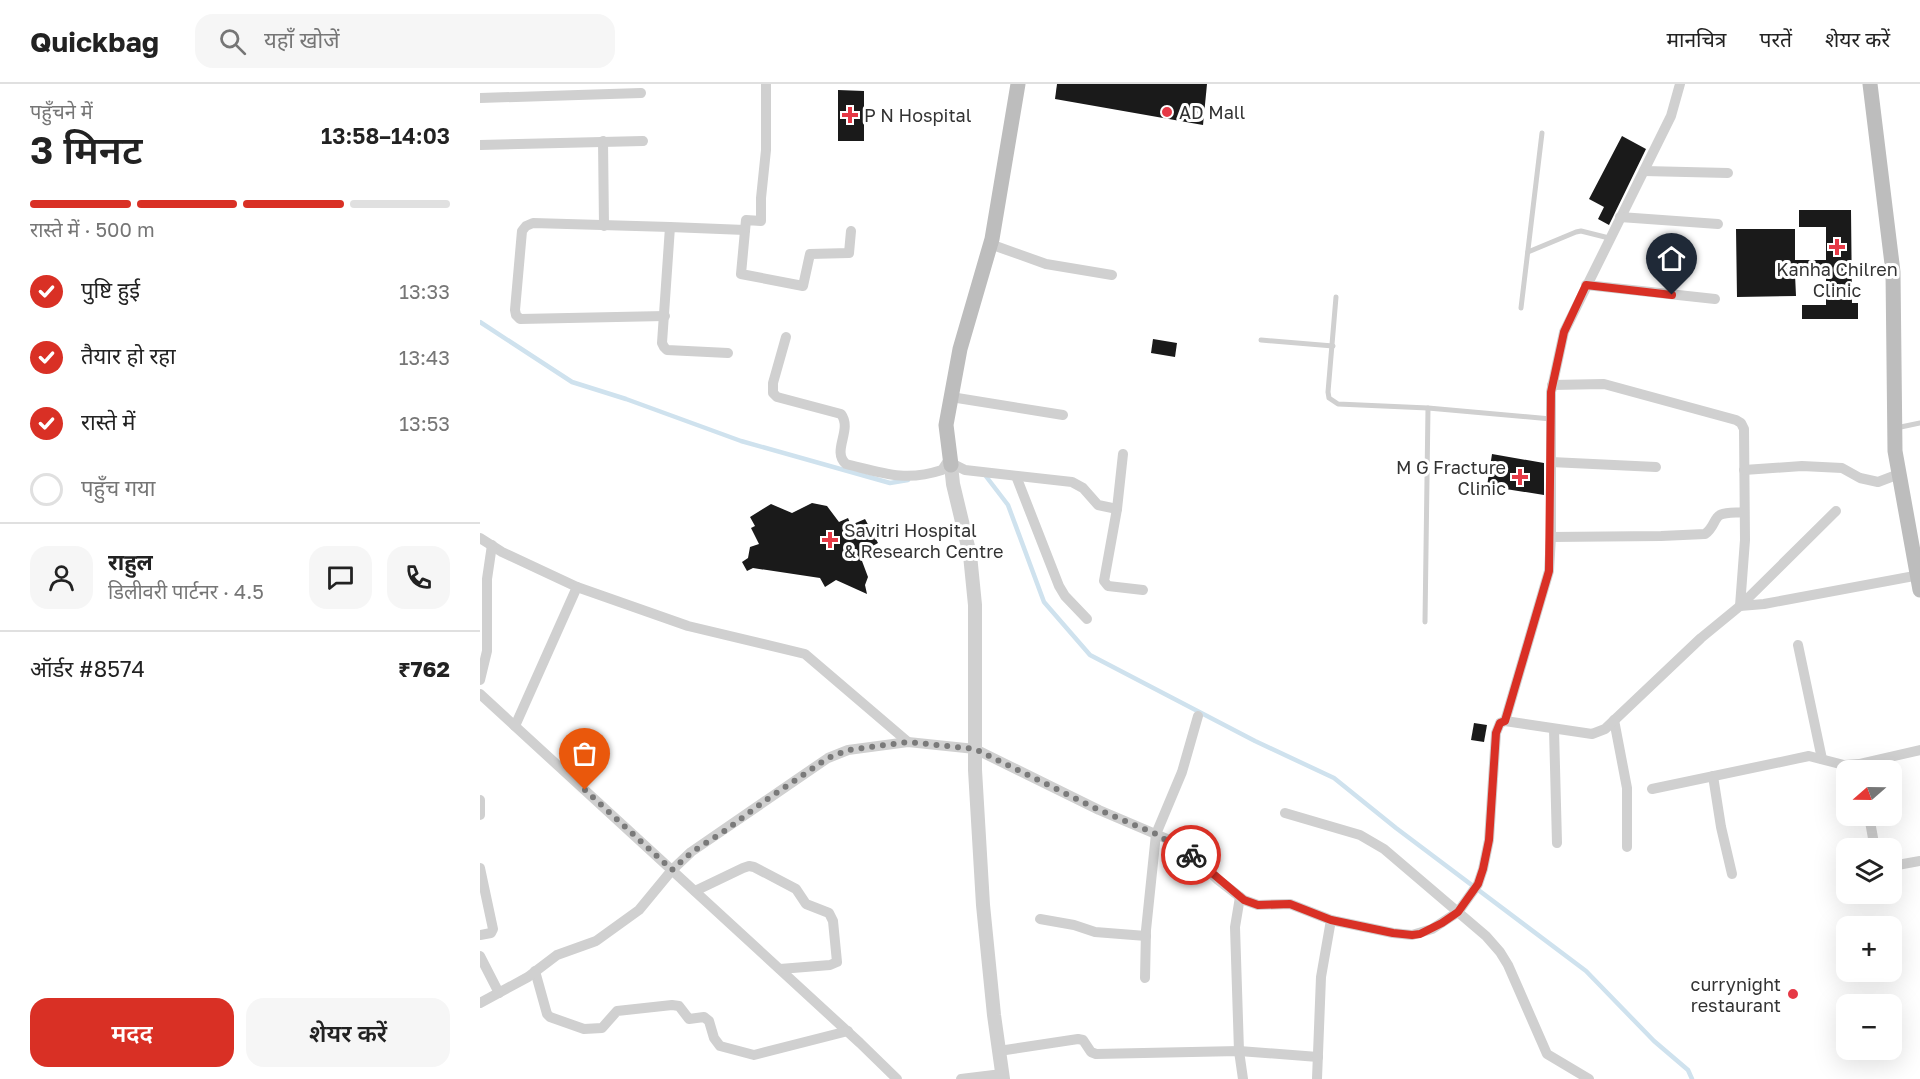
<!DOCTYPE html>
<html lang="hi">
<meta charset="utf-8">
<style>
body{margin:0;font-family:"Golos Text","Noto Sans Devanagari",sans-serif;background:#f6f6f6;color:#222;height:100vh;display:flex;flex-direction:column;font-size:22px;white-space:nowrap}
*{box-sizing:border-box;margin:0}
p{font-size:20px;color:#767676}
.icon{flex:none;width:33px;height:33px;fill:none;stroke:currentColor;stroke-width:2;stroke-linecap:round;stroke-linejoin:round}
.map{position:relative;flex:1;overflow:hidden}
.sheet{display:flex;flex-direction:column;background:#fff;width:480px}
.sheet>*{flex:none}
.needle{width:39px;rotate:250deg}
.buttons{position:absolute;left:1356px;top:676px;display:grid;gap:12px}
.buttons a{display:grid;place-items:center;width:66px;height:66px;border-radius:12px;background:#fff;box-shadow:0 6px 24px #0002;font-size:30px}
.pin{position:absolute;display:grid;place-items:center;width:51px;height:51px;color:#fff;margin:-62px -26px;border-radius:50% 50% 50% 0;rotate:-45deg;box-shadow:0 0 6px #0007}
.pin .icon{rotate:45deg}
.courier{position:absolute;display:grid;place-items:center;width:60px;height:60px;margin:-30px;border:4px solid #d93025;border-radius:50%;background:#fff;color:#222;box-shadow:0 2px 8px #0007}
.overview em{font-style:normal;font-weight:600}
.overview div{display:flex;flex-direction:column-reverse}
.overview{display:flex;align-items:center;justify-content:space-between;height:102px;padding:0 30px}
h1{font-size:39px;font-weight:600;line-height:45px}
.bar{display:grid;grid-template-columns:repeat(4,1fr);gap:9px 6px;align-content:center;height:72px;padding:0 30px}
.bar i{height:8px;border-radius:4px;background:#e0e0e0}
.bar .on{background:#d93025}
.bar p{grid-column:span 4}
.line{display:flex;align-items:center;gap:15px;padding:0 30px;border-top:2px solid #e0e0e0}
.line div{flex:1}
.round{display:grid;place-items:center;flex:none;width:63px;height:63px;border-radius:18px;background:#f6f6f6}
ol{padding:0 30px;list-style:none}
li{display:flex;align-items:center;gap:18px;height:66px}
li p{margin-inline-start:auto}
li .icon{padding:6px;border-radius:50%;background:#d93025;color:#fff;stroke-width:4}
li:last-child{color:#767676}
li i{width:33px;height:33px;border:3px solid #e0e0e0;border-radius:50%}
.primary-button{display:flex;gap:12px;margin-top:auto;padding:12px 30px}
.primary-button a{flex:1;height:69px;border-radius:18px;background:#d93025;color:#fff;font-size:24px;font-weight:600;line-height:69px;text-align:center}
.primary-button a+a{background:#f6f6f6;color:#222}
header{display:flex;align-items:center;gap:36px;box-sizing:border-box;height:84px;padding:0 30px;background:#fff;border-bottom:2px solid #e0e0e0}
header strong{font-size:28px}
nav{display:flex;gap:33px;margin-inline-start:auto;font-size:21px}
.search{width:420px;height:54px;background:#f6f6f6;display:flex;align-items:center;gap:15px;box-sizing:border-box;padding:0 21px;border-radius:18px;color:#767676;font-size:22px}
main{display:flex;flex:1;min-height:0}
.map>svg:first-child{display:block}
</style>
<header>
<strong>Quickbag</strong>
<div class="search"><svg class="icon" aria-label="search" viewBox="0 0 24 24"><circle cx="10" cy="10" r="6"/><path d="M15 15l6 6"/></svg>यहाँ खोजें</div>
<nav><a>मानचित्र</a><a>परतें</a><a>शेयर करें</a></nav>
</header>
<main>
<section class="sheet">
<div class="overview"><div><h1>3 मिनट</h1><p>पहुँचने में</p></div><em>13:58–14:03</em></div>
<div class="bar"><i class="on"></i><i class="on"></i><i class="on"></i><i></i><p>रास्ते में · 500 m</p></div>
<ol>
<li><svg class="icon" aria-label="check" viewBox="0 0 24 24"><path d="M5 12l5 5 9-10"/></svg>पुष्टि हुई<p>13:33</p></li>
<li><svg class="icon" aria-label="check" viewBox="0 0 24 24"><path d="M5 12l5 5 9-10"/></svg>तैयार हो रहा<p>13:43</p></li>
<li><svg class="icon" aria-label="check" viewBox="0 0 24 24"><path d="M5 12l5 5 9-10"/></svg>रास्ते में<p>13:53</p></li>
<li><i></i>पहुँच गया</li>
</ol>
<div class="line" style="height:108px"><a class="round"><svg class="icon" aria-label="person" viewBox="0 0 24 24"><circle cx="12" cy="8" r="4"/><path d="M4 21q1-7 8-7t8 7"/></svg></a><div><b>राहुल</b><p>डिलीवरी पार्टनर · 4.5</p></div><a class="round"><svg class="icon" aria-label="chat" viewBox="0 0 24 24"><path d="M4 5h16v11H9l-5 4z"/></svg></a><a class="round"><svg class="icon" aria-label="phone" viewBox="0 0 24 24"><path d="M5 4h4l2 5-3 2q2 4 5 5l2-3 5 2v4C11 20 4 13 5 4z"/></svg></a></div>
<div class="line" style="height:78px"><div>ऑर्डर #8574</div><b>₹762</b></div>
<div class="primary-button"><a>मदद</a><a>शेयर करें</a></div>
</section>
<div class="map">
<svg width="1440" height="995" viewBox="0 0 1440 995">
<rect width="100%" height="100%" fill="#fff"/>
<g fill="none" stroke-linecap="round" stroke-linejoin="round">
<!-- stream -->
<g stroke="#cfe2ee" stroke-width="4.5">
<path d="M 0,238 L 92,298 L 146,315 L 261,357 L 410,399 L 428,396"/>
<path d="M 505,391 L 528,421 L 564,518 L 610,571 L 775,657 L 854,694 L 916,744 L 1106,887 L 1174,957 L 1208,986 L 1212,995"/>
</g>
</g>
<!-- building -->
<g fill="#1a1a1a">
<path d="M 577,0 L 727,0 L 723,41 L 575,15 Z"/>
<path d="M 358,6 L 384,7 L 384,57 L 358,57 Z"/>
<path d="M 1142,52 L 1166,65 L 1129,141 L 1118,135 L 1124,123 L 1109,115 Z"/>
<path d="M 1319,126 L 1371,126 L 1372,219 L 1378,219 L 1378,235 L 1322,235 L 1322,221 L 1346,221 L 1346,190 L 1315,190 L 1316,212 L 1257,213 L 1256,145 L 1315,145 L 1315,176 L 1346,176 L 1346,143 L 1319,143 Z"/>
<path d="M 673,255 L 697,259 L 695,273 L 671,269 Z"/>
<path d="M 1012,370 L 1064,379 L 1064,411 L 1007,402 Z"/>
<path d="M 332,419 L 347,422 L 359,438 L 368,434 L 371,441 L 385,435 L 398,459 L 389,464 L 392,472 L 382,477 L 388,493 L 385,501 L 387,510 L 356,496 L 345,503 L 340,494 L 273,484 L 267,487 L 262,478 L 268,474 L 270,463 L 279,460 L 271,444 L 275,442 L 270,433 L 291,420 L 312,429 Z"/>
<path d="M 994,639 L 1007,641 L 1004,658 L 991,656 Z"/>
</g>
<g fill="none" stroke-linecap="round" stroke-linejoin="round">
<!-- service -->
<g stroke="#d0d0d0" stroke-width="5">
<path d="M 1048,168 L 1096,148 L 1101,147 L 1129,154"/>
<path d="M 856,213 L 848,308 L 849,314 L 858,320 L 948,324 L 1071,335"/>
<path d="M 1041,224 L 1062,49"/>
<path d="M 781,256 L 853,262"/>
<path d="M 1416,344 L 1440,339"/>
<path d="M 945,538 L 948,324"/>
</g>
<!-- minor -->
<g stroke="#d0d0d0" stroke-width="10">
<path d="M 286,0 L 286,66 L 281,114 L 281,137 L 266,136 L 261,190 L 323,202 L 330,170 L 369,169 L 371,147"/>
<path d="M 1200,0 L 1191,32 L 1084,248 L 1071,308 L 1071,453 L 1181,452 L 1225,450 C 1234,444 1234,434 1240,431 C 1245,428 1258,429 1264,428"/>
<path d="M 0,14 L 161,9"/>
<path d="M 123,57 L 124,142"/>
<path d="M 0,61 L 163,57"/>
<path d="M 1164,87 L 1248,89"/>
<path d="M 1140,133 L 1238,140"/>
<path d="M 510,160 L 566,180 L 632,191"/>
<path d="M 1106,201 L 1235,215"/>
<path d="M 185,232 L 40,235 L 36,231 L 35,226 L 42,147 L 46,142 L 53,139 L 190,143"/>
<path d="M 306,253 L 293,299 L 293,309 L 297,313 L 361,330 C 373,346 351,367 366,380 C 403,389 425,398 462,386 L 470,374"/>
<path d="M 248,269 L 187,266 L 184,263 L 182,259 L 190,143 L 265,146"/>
<path d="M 1072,301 L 1124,300 L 1256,336 L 1261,339 L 1264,345 L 1265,456 L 1260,522"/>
<path d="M 471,313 L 583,331"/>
<path d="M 643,370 L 637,425 L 624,497 L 628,502 L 663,506"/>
<path d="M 1071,378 L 1176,383"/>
<path d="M 471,379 L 485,386 L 592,398 L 603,404 L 618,421 L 637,425"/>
<path d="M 1264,386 L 1322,382 L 1362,384 L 1380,394 L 1398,398 L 1419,390"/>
<path d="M 536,392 L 579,502 L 585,512 L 607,535"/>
<path d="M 0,454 L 22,468 L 97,503 L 208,542 L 325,570 L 428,658"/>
<path d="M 1260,522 L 1356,427"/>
<path d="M 1318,561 L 1342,675"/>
<path d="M 0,596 L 7,567 L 7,495 L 12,461"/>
<path d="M 0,610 L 380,959 L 417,995"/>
<path d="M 1134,636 L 1147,704 L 1147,763"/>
<path d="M 1025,637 L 1069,487 L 1071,453"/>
<path d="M 35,642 L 97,503"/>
<path d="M 1074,645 L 1077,759"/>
<path d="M 1233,692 L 1241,743 L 1252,790"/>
<path d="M 1172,705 L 1329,672 L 1364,681 L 1379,680 L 1440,666"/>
<path d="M 805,729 L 880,751 L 904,765 L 1006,852 L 1020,868 L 1028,881 L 1067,970 L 1109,995"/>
<path d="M 0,731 L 0,716"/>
<path d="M 1389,732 L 1395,765"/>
<path d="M 1412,782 L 1440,777"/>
<path d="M 0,784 L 13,845 L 11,849 L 0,851"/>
<path d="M 215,807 L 263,784 L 269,782 L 274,783 L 316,805 L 326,820 L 349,829 L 353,837 L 357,878 L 350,881 L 300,885"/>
<path d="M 760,813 L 755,843 L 759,967 L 763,995"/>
<path d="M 560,835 L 594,841 L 615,848 L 666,852"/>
<path d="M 0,872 L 19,909"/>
<path d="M 55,887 L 67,930 L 70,933 L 104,945 L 122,944 L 137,927 L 192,921 L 199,922 L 209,935 L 224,933 L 229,937 L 234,954 L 240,962 L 274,971 L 368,947"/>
<path d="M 665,894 L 666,846 L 676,750 L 702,688 L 718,632"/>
<path d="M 0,919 L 48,893 L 77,871 L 116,857 L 159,826 L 192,786 L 211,768 L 348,674 L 368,666 L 428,658 L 495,665 L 619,726 L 692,757 L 708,767 L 737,795 L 764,816 L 778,821 L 810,820 L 851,836 L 913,849 L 932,851 L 952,845 L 978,828 L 998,800 L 1003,785 L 1009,756 L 1016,649 L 1020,639 L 1025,637 L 1112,650 L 1125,645 L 1221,554 L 1260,522 L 1284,520 L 1440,491"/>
<path d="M 519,967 L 598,955 L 603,956 L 611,968 L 616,970 L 759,967 L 838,973"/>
<path d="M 481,995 L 522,990"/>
<path d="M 837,995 L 841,893 L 851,836"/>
</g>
<!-- tertiary -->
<path stroke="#d0d0d0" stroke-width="14" d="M 471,381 L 473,400 L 490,471 L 495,521 L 495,686 L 503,821 L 514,931 L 523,995"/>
<!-- secondary -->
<g stroke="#bdbdbd" stroke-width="15">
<path d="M 1390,0 L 1413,188 L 1415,367 L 1440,506"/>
<path d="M 471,381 L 466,341 L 480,265 L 512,155 L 538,0"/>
</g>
</g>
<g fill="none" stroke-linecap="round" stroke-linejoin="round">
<!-- done -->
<path stroke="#7a7a7a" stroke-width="6" stroke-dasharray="0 10.8" d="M 105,706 L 192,786 L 212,768 L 246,746 L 286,716 L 348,674 L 368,666 L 428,658 L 495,665 L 619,726 L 676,750 L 711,771"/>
<!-- route -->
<path stroke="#d93025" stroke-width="8" d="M 711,771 L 764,816 L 778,821 L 810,820 L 851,836 L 913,849 L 932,851 L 940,850 L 962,839 L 978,828 L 998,800 L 1003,785 L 1009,756 L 1016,649 L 1020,639 L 1025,637 L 1069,487 L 1071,308 L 1084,248 L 1106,201 L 1192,211"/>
</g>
<!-- markers -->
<g fill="#e63946" stroke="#fff" stroke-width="2">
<circle cx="687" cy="28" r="6"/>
<path d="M367 22h6v6h6v6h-6v6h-6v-6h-6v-6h6z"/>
<path d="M1354 154h6v6h6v6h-6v6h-6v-6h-6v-6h6z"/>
<path d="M1037 384h6v6h6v6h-6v6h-6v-6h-6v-6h6z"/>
<path d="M347 447h6v6h6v6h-6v6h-6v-6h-6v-6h6z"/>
<circle cx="1313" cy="910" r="6"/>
</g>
<g text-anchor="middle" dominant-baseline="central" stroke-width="6" stroke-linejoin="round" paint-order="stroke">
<!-- poi labels -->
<g font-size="18" fill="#333" stroke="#fff" text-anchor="start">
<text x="699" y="28">AD Mall</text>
<text x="384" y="31">P N Hospital</text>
<text x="1357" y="185" text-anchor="middle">Kanha Chilren<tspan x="1357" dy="21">Clinic</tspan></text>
<text x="1026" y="383" text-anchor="end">M G Fracture<tspan x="1026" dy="21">Clinic</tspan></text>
<text x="364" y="446">Savitri Hospital<tspan x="364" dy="21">&amp; Research Centre</tspan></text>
<text x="1301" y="900" text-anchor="end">currynight<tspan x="1301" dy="21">restaurant</tspan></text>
</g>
</g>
</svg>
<div class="buttons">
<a><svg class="needle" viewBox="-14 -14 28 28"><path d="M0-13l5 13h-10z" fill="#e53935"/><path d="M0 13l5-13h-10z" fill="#767676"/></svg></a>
<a><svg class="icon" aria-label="layers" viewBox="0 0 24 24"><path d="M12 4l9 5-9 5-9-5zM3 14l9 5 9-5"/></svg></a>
<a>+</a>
<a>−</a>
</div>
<div class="pin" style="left:105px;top:706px;background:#ea580c"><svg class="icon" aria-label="bag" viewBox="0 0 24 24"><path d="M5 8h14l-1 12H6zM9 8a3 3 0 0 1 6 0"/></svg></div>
<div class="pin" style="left:1192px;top:211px;background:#1f2937"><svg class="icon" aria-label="home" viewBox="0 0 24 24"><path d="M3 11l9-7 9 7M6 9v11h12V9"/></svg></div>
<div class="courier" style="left:711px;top:771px"><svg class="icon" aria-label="bike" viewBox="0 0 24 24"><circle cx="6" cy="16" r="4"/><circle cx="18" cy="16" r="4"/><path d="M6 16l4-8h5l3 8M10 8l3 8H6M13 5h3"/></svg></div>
</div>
</main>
